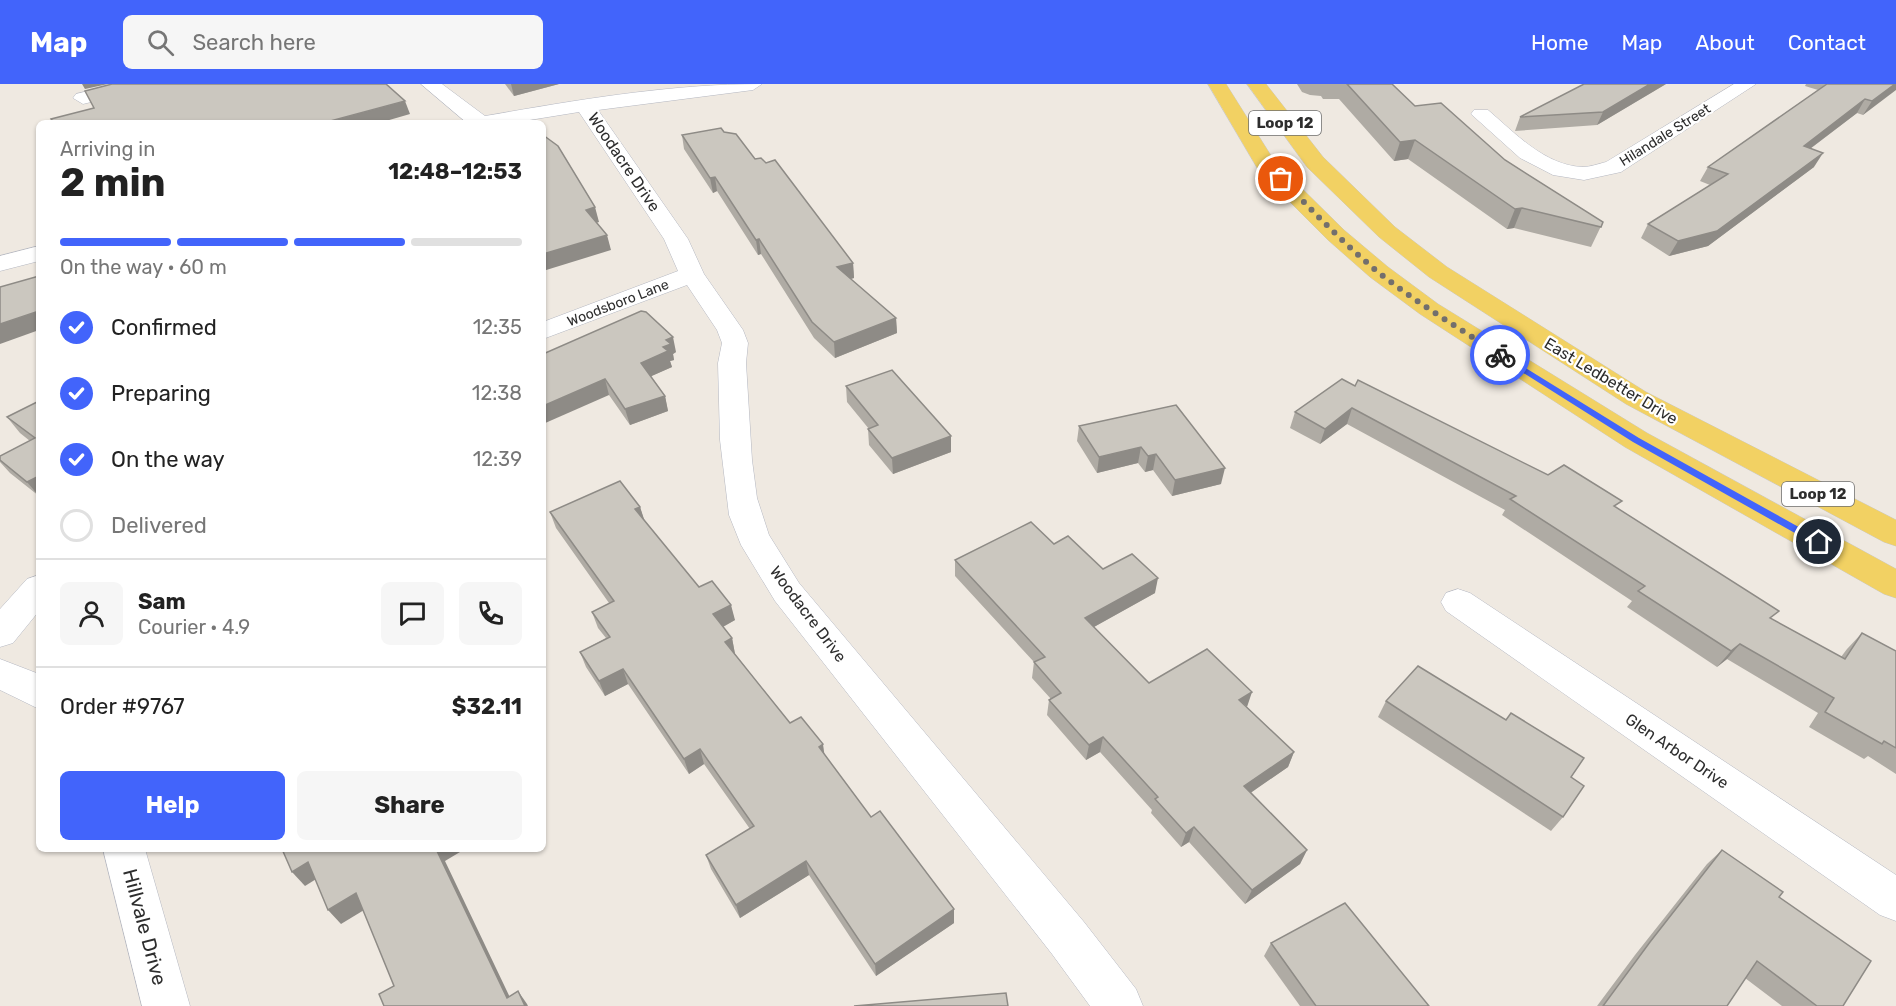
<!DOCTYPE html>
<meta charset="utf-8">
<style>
body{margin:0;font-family:Rubik,sans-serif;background:#f6f6f6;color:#222;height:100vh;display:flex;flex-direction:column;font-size:22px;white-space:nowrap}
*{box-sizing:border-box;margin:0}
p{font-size:20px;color:#767676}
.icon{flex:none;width:33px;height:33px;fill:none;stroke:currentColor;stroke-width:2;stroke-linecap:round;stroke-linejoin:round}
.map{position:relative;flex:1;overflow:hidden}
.panel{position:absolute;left:36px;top:36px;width:510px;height:732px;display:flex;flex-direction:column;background:#fff;border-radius:9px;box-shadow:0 2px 4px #0004}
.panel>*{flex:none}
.pin{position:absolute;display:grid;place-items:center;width:51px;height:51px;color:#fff;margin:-26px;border:3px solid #fff;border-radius:50%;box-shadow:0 2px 6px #0007}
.courier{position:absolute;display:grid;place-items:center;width:60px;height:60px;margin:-30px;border:4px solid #4264fb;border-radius:50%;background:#fff;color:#222;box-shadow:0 2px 8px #0007}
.headline em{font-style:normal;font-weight:700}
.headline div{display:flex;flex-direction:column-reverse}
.headline{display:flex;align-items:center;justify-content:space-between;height:102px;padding:0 24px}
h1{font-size:39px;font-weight:700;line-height:45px}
.bar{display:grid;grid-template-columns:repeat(4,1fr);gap:9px 6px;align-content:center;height:72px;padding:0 24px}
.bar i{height:8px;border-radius:4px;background:#e0e0e0}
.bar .on{background:#4264fb}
.bar p{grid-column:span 4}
.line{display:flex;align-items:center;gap:15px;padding:0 24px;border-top:2px solid #e0e0e0}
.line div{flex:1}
.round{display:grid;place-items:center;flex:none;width:63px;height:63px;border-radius:9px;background:#f6f6f6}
ol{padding:0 24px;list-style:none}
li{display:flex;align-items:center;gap:18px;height:66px}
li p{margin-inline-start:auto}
li .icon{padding:6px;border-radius:50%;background:#4264fb;color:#fff;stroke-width:4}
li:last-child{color:#767676}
li i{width:33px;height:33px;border:3px solid #e0e0e0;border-radius:50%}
.primary-button{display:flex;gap:12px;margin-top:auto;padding:12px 24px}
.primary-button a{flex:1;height:69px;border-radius:9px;background:#4264fb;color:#fff;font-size:24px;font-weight:700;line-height:69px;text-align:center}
.primary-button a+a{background:#f6f6f6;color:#222}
header{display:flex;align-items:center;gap:36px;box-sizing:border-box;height:84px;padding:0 30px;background:#4264fb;color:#fff}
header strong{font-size:28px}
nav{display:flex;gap:33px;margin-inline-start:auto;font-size:21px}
.search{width:420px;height:54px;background:#f6f6f6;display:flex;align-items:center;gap:15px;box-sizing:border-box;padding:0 21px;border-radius:9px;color:#767676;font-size:22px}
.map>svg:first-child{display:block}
</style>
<header>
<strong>Map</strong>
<div class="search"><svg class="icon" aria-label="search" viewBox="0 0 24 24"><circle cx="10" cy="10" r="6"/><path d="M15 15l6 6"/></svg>Search here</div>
<nav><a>Home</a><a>Map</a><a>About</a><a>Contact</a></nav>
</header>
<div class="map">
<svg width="1896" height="922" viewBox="0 0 1896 922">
<rect width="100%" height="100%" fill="#efe9e1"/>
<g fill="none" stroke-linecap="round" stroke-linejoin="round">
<!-- minor casing -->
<g stroke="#b4b7c1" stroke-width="1">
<g id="minor">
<path d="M 117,0 L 150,0 L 148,4 L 83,20 L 73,14 L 76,10 Z"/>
<path d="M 421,0 L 442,0 L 485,32 C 577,16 670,0 762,0 L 753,6 L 598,26 L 688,155 L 704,190 L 743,246 L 748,259 L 746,279 L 752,376 L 757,414 L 769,451 L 799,499 L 1084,838 L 1136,905 L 1143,922 L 1090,922 L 1052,870 L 775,517 L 741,461 L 729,431 L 720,356 L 718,279 L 722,259 L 717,246 L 687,201 L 543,255 L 543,238 L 678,187 L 664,155 L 579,28 L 511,39 L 467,39 Z"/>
<path d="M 1734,0 L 1756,0 L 1621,88 L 1584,96 L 1553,91 L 1520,74 L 1471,30 L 1474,26 L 1488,26 C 1514,48 1545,82 1583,83 C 1590,83 1598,80 1606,78 Z"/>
<path d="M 39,162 L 39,177 L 0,187 L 0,172 Z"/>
<path d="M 39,491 L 39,527 L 13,559 L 0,563 L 0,525 L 27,495 Z"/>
<path d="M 1458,505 L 1470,509 L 1896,791 L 1896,837 L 1880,831 L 1446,527 L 1441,518 L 1446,509 Z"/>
<path d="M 0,575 L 39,590 L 39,625 L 0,606 Z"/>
<path d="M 103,765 L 145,765 L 190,922 L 142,922 Z"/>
</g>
</g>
<!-- major casing -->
<g stroke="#c9c9c9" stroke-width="1">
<g id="major">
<path d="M 1208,0 L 1226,0 L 1275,78 L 1344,146 L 1388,183 L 1438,220 L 1647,349 L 1896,485 L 1896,514 L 1884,510 L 1625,363 L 1420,230 L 1370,193 L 1328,156 L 1259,87 Z"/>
<path d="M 1247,0 L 1266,0 L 1323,73 L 1395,143 L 1447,183 L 1646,308 L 1896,436 L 1896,462 L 1884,458 L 1626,320 L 1429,193 L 1379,153 L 1307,83 Z"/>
</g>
</g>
<!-- minor -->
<use href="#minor" fill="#fff" fill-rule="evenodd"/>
<!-- major -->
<use href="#major" fill="#f2d163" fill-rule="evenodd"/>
</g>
<!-- wall -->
<g fill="#afaba4">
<path d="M 505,0 L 559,0 L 514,12 Z"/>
<path d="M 1297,0 L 1392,0 L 1415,22 L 1505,76 L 1603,138 L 1591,163 L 1514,144 L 1507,145 L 1408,75 L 1394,77 L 1339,15 L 1323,15 L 1321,12 L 1310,11 L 1302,8 Z"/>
<path d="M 1666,0 L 1597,41 L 1515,47 L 1520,33 Z"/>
<path d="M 1806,0 L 1896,0 L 1863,31 L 1857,29 L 1810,65 L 1814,83 L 1708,162 L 1669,172 L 1641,154 L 1648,140 L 1710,101 L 1700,97 L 1708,83 L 1818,6 L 1805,2 Z"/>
<path d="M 724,48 L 755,75 L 853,179 L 854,194 L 851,195 L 896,234 L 897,249 L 835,274 L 814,254 L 761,170 L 758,171 L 717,107 L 713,109 L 684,65 L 682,51 Z"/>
<path d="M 676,268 L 673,270 L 674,276 L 670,277 L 672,283 L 651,292 L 665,312 L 668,327 L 630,341 L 609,311 L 543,270 Z"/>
<path d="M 846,302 L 951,368 L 893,390 L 869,361 L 868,345 L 869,345 L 847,318 Z"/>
<path d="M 1355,302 L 1617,424 L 1772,535 L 1841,573 L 1847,565 L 1862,549 L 1896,567 L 1896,690 L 1868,672 L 1864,675 L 1809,643 L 1818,629 L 1727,575 L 1717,583 L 1627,523 L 1632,517 L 1502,431 L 1505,426 L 1347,340 L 1320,360 L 1290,344 L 1295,328 Z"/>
<path d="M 39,317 L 39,412 L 10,389 L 0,378 L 0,372 L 30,357 L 20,349 L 7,333 Z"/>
<path d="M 1176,321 L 1221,400 L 1172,412 L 1153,386 L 1145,388 L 1138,379 L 1097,389 L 1077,357 L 1079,342 Z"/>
<path d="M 640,423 L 644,436 L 699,503 L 735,536 L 723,543 L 732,554 L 735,570 L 790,639 L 825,671 L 871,733 L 954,839 L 876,892 L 809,791 L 740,834 L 711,785 L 706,771 L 750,745 L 704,680 L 689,690 L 628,600 L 605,612 L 586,583 L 580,568 L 606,554 L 598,544 L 592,528 L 609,519 L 556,444 L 550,428 Z"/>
<path d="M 1054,460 L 1103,485 L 1155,509 L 1094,543 L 1149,599 L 1247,623 L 1294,668 L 1288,683 L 1251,708 L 1307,766 L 1300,780 L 1245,820 L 1189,758 L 1181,763 L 1151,729 L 1152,726 L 1100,668 L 1086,676 L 1047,631 L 1049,616 L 1051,615 L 1032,594 L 1034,578 L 955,492 L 955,476 Z"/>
<path d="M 1386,617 L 1571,693 L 1563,733 L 1551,747 L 1378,633 Z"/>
<path d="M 1722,766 L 1779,813 L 1843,922 L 1782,922 L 1745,894 L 1727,922 L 1597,922 L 1635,871 L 1707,780 Z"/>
<path d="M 1271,859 L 1429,922 L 1300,922 L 1264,872 Z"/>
</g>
<!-- shaded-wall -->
<g fill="#8e8b86">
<path d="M 82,0 L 108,0 L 85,5 Z"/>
<path d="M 511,0 L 559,0 L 514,12 Z"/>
<path d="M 1650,0 L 1666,0 L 1597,41 L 1603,28 Z"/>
<path d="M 1895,0 L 1896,0 L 1896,6 L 1863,31 L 1872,17 Z"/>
<path d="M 1865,15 L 1857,29 L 1795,76 L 1804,62 Z"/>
<path d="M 405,17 L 410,30 L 379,39 L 323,39 Z"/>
<path d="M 1415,56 L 1408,75 L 1394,77 L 1400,58 Z"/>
<path d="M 1823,69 L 1814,83 L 1708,162 L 1669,172 L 1678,157 Z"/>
<path d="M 715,93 L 717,107 L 713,109 L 710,94 Z"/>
<path d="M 595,123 L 599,138 L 590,141 L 586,126 Z"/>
<path d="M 1522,124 L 1514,144 L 1507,145 L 1515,125 Z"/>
<path d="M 607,151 L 611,166 L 543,187 L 543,170 Z"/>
<path d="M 759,155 L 761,170 L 758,171 L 756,156 Z"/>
<path d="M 853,179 L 854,194 L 838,198 L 837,183 Z"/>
<path d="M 39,227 L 39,246 L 0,260 L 0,240 Z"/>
<path d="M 896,234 L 897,249 L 835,274 L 834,258 Z"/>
<path d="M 673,253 L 676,268 L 673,270 L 674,276 L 670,277 L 672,283 L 645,295 L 641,279 L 666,256 Z"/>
<path d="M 605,295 L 609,311 L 543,340 L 543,322 Z"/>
<path d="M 665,312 L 668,327 L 630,341 L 625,325 Z"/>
<path d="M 1352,324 L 1347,340 L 1320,360 L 1325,345 Z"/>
<path d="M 951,352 L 951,368 L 893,390 L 892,374 Z"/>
<path d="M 1141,363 L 1138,379 L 1097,389 L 1099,373 Z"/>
<path d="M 1156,370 L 1153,386 L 1145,388 L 1148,372 Z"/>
<path d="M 1225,384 L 1221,400 L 1172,412 L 1175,396 Z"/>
<path d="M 39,392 L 39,412 L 27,398 Z"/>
<path d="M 640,423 L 645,438 L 635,425 Z"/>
<path d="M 1158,494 L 1155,509 L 1083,549 L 1085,534 Z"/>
<path d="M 731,521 L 735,536 L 717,546 L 713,530 Z"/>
<path d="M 732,554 L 735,570 L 729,573 L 725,558 Z"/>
<path d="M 1740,560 L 1727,575 L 1717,583 L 1731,567 Z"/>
<path d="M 623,585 L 628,600 L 605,612 L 599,597 Z"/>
<path d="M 1252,608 L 1247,623 L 1239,616 Z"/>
<path d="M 1103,653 L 1100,668 L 1086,676 L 1089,661 Z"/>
<path d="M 823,660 L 825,675 L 819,663 Z"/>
<path d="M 700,665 L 704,680 L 689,690 L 684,675 Z"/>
<path d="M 1294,668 L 1288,683 L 1239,717 L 1244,702 Z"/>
<path d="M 1194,743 L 1189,758 L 1181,763 L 1186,749 Z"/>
<path d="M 436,765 L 465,765 L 445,777 L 514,922 L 507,914 Z"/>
<path d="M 1307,766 L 1300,780 L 1245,820 L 1252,806 Z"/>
<path d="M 806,777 L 809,791 L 740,834 L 736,821 Z"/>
<path d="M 308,778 L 321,792 L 305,802 L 292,788 Z"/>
<path d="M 356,809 L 369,823 L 341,840 L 328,826 Z"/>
<path d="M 954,825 L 954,839 L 876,892 L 875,880 Z"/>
<path d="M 518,907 L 527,920 L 528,922 L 525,922 Z"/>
</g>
<!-- building -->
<g fill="#cbc7bf" stroke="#8e8b86" stroke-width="1.5">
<path d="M 112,0 L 386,0 L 405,17 L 323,39 L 54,39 L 51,35 L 94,24 L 85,7 Z"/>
<path d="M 1347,0 L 1392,0 L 1415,22 L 1441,19 L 1505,76 L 1603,138 L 1601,143 L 1522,124 L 1515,125 L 1415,56 L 1400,58 Z"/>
<path d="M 1584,0 L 1650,0 L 1603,28 L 1520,33 Z"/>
<path d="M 1827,0 L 1895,0 L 1872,17 L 1865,15 L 1804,62 L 1823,69 L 1717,147 L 1678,157 L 1648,140 L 1728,90 L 1708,83 Z"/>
<path d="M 721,44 L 724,48 L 736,50 L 755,75 L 761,74 L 766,79 L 775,76 L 853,179 L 837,183 L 896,234 L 834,258 L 812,238 L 759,155 L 756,156 L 715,93 L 710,94 L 682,51 Z"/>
<path d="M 543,51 L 558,62 L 595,123 L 586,126 L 607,151 L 543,170 Z"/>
<path d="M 39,192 L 39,227 L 0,240 L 0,203 Z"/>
<path d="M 641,227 L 646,228 L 673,253 L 666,256 L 671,260 L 663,263 L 668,267 L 641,279 L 665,312 L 625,325 L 605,295 L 543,322 L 543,270 Z"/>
<path d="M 892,286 L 951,352 L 892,374 L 868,345 L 878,341 L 846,302 Z"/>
<path d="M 1342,295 L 1355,302 L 1358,296 L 1548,391 L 1564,381 L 1622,417 L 1614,422 L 1779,527 L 1770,534 L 1845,575 L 1862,549 L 1896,567 L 1896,664 L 1884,657 L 1882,660 L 1825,628 L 1834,614 L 1740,560 L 1731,567 L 1638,507 L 1645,502 L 1510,415 L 1516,412 L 1352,324 L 1325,345 L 1295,328 Z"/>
<path d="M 39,317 L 39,392 L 27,398 L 0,376 L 0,372 L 35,354 L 7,333 Z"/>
<path d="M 1176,321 L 1225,384 L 1175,396 L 1156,370 L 1148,372 L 1141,363 L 1099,373 L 1079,342 Z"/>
<path d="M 620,397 L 640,423 L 635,425 L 699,503 L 712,497 L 731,521 L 713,530 L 732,554 L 725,558 L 790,639 L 801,633 L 823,660 L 819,663 L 871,733 L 880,727 L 954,825 L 875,880 L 806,777 L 736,821 L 706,771 L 754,742 L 700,665 L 684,675 L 623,585 L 599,597 L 580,568 L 610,553 L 592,528 L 614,517 L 550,428 Z"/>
<path d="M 1031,438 L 1054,460 L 1068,452 L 1103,485 L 1132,470 L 1158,494 L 1085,534 L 1149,599 L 1207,565 L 1252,608 L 1239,616 L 1294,668 L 1244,702 L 1307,766 L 1252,806 L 1194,743 L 1186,749 L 1155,715 L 1158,713 L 1103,653 L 1089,661 L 1049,616 L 1061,609 L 1034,578 L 1045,573 L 955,476 Z"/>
<path d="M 1418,582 L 1506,636 L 1511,629 L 1584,674 L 1571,693 L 1584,702 L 1563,733 L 1386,617 Z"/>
<path d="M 282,765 L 436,765 L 507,914 L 518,907 L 525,922 L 384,922 L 379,910 L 394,902 L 356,809 L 328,826 L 308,778 L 292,788 Z"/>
<path d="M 1722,766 L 1783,808 L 1779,813 L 1871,877 L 1843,922 L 1817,922 L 1757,877 L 1727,922 L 1603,922 L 1650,858 Z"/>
<path d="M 1345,819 L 1429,922 L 1316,922 L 1271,859 Z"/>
<path d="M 1006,909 L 1008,922 L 854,922 Z"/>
</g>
<!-- route -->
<path fill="#4264fb" d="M 1498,270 L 1503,270 L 1639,354 L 1822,456 L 1822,461 L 1816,461 L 1633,358 L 1498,273 Z"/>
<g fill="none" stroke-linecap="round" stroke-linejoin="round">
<!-- done -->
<path stroke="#726f6d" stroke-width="6" stroke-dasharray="0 10.8" d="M 1281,95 C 1313,127 1343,159 1378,188 C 1417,219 1459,244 1500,271"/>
</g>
<g text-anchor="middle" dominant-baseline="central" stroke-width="4.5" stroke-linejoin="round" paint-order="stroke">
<!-- far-street labels -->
<g font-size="14" fill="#2e2e2e" stroke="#fff">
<text transform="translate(1665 51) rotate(-32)">Hilandale Street</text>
<text transform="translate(618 219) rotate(-21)">Woodsboro Lane</text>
</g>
<!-- shield labels -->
<g fill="#fff" stroke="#6d6d6d" stroke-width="1.5">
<rect x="1249" y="27" width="72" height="24" rx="4.5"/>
<rect x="1782" y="398" width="72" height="24" rx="4.5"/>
</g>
<g font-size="15" font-weight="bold" fill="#2e2e2e">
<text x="1285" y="39">Loop 12</text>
<text x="1818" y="410">Loop 12</text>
</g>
<!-- street labels -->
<g font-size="16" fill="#2e2e2e" stroke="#fff">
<text transform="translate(624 78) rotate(56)">Woodacre Drive</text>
<text transform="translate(1611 297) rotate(31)">East Ledbetter Drive</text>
<text transform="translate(808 530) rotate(53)">Woodacre Drive</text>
<text transform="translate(1677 667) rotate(34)">Glen Arbor Drive</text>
</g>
<!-- near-street labels -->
<g font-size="20" fill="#2e2e2e" stroke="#fff">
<text transform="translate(145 843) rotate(75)">Hillvale Drive</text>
</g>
</g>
</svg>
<div class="pin" style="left:1281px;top:95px;background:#ea580c"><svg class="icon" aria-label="bag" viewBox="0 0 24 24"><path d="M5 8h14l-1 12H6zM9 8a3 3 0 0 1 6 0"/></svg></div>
<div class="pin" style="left:1819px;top:458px;background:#1f2937"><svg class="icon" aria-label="home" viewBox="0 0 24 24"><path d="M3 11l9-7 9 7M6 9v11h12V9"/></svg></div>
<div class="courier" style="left:1500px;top:271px"><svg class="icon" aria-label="bike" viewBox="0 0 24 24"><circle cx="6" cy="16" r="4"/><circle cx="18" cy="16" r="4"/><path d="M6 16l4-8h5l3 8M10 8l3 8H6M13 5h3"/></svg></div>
<section class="panel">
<div class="headline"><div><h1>2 min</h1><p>Arriving in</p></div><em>12:48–12:53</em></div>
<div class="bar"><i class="on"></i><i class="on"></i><i class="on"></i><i></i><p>On the way · 60 m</p></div>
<ol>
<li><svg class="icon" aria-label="check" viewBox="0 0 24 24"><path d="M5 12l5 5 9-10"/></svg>Confirmed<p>12:35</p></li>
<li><svg class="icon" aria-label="check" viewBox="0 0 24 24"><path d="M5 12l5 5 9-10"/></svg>Preparing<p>12:38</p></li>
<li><svg class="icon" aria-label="check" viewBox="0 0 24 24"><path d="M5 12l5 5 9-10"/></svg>On the way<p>12:39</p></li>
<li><i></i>Delivered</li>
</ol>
<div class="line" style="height:108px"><a class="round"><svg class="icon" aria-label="person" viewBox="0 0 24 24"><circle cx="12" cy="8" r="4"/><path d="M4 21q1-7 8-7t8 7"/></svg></a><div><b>Sam</b><p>Courier · 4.9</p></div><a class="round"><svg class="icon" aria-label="chat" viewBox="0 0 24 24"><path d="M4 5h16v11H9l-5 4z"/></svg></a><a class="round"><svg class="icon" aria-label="phone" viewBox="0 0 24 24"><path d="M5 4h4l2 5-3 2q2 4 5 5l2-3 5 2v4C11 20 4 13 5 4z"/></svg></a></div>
<div class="line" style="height:78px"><div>Order #9767</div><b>$32.11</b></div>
<div class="primary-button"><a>Help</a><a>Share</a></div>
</section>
</div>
